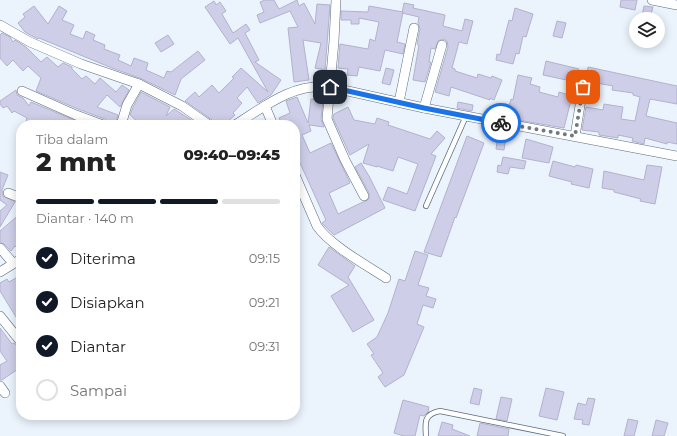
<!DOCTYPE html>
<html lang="id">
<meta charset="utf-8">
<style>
body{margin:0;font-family:Montserrat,sans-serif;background:#f2f2f2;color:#222;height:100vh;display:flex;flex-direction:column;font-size:15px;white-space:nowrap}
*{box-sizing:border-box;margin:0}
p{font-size:13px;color:#767676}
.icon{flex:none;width:22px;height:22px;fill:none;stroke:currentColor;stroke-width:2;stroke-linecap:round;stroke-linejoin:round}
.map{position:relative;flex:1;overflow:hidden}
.panel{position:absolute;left:16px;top:120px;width:284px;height:300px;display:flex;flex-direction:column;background:#fff;border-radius:16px;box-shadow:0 2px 10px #0003}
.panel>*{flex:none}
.buttons{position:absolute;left:629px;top:12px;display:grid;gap:8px}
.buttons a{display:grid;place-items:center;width:36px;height:36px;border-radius:50%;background:#fff;box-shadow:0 2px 10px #0003;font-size:20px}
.pin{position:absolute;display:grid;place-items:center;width:34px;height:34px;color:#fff;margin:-17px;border-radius:8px;box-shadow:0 2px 6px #0006}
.courier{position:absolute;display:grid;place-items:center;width:40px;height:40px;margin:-20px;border:3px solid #1a73e8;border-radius:50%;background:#fff;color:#222;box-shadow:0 1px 5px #0007}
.overview em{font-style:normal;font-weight:800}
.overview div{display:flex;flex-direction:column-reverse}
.overview{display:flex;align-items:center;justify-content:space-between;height:68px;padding:0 20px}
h1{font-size:26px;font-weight:800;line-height:30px}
.bar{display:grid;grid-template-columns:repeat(4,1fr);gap:6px 4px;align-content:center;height:48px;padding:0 20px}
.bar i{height:5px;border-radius:3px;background:#e0e0e0}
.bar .selected{background:#111827}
.bar p{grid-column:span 4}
ol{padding:0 20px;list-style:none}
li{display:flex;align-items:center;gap:12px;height:44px}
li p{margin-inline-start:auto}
li .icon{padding:4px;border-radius:50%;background:#111827;color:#fff;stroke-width:4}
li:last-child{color:#767676}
li i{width:22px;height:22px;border:2px solid #e0e0e0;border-radius:50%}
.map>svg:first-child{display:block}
</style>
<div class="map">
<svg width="677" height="436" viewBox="0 0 677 436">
<rect width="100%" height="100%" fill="#ebf3fc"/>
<!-- building -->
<g fill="#cfcee9" stroke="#b2b2cc">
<path d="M 265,0 L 274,0 L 279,9 L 297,0 L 299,6 L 304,3 L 315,24 L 317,4 L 330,5 L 325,70 L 315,68 L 321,43 L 303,40 L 309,80 L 294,82 L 288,28 L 298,27 L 290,11 L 260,23 L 257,15 L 264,12 L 260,2 Z"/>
<path d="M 621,0 L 637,0 L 635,10 L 620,7 Z"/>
<path d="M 214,1 L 216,5 L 220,2 L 226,11 L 222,14 L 233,33 L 246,24 L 250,30 L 245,33 L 259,60 L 255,62 L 281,80 L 271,95 L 258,103 L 247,87 L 237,98 L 242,103 L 233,113 L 235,115 L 226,123 L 222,120 L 216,125 L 212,120 L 185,101 L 195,92 L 199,97 L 212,85 L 219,93 L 234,78 L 232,77 L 241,68 L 268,92 L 238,38 L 230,44 L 205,7 Z"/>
<path d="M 404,3 L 414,5 L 413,8 L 445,15 L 443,26 L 462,31 L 465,19 L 473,21 L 467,44 L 459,42 L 452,68 L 455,69 L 455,71 L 477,78 L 478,74 L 491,78 L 492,76 L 502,80 L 494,100 L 490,98 L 490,100 L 451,87 L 449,96 L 435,92 L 448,47 L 447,41 L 443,39 L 438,41 L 435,49 L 431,48 L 429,62 L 431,62 L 425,82 L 413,80 L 419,45 L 417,44 L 420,29 L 418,23 L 419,17 L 402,13 Z"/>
<path d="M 34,6 L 48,24 L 59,6 L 67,11 L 62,20 L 74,25 L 70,34 L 83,39 L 86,31 L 95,35 L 93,40 L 105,45 L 104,49 L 120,55 L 118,60 L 131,66 L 134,58 L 148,63 L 146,70 L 164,78 L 167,71 L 171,72 L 198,51 L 205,60 L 181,79 L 175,95 L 142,79 L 112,68 L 39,38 L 38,39 L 25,32 L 18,23 L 25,17 L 23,14 Z"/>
<path d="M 369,6 L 403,12 L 397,42 L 405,44 L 403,54 L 385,50 L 380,71 L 359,67 L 357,76 L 347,75 L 348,69 L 338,68 L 340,44 L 368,49 L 370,39 L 375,41 L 379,22 L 359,18 L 359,24 L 351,24 L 351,20 L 341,20 L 341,11 L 368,12 Z"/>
<path d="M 644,6 L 653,7 L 650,18 L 642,16 Z"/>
<path d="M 515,8 L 533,14 L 526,37 L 523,36 L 519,54 L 516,53 L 513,64 L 496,60 L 497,54 L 500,55 L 509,20 L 512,21 Z"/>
<path d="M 557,21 L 566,23 L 562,38 L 553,36 Z"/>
<path d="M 2,33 L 10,37 L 13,42 L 15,40 L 26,47 L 41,62 L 47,57 L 58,67 L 63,63 L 72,67 L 72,69 L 82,79 L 86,76 L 95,84 L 100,78 L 116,92 L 122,85 L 129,90 L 120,107 L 107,95 L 97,107 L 118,115 L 115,125 L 109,125 L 108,122 L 105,119 L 78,109 L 36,91 L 41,78 L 28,66 L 23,71 L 13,60 L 7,66 L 0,58 L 0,35 Z"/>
<path d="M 168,35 L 174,44 L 161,52 L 155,43 Z"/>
<path d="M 546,61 L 579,69 L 576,82 L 543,75 Z"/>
<path d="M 588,67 L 677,86 L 677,104 L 650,99 L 646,116 L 677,123 L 677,144 L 667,142 L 667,144 L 645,138 L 644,144 L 632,141 L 633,138 L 618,135 L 618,138 L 599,135 L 599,132 L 582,130 L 586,107 L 603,110 L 604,104 L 623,107 L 621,119 L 635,121 L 640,97 L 633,95 L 633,93 L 612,90 L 613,86 L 586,81 Z"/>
<path d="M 386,68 L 394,70 L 390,85 L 382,83 Z"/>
<path d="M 518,75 L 532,78 L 530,84 L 540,87 L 539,92 L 558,97 L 559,92 L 572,96 L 564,128 L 506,118 L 511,99 L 513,100 Z"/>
<path d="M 16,90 L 17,95 L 23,98 L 29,106 L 31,102 L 86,125 L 32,125 L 26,122 L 27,118 L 14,111 L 12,113 L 7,106 L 3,108 L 0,104 L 0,101 Z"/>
<path d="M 141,92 L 170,107 L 166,116 L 174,109 L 199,125 L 149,125 L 137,121 L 130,115 L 133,107 Z"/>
<path d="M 297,97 L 308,123 L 311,99 L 323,101 L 321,119 L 324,127 L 309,125 L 311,131 L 302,135 L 310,153 L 331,143 L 350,183 L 329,193 L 338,214 L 363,202 L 366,201 L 369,199 L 369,193 L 355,167 L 361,163 L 369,176 L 385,208 L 334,235 L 322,223 L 326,220 L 295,152 L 295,125 L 282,125 L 279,118 L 290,113 L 286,101 Z"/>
<path d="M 458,102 L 473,105 L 472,111 L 457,108 Z"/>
<path d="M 348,107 L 354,120 L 375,124 L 377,118 L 389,122 L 388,125 L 430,139 L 437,131 L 445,138 L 431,154 L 436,156 L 415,211 L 383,200 L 388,187 L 407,194 L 418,164 L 398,157 L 393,171 L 377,166 L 377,167 L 363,163 L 369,144 L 350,155 L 333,118 L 334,114 Z"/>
<path d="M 498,135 L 506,136 L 504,150 L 496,149 Z"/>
<path d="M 467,136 L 484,143 L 456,218 L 455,217 L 441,257 L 424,252 Z"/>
<path d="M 526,139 L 553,147 L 549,163 L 522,158 Z"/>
<path d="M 503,157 L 526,161 L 524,169 L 510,167 L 508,174 L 497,172 L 498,165 L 501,166 Z"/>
<path d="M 553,161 L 575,167 L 576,165 L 593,169 L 589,188 L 571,184 L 572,182 L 549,176 Z"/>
<path d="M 647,165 L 662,167 L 655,204 L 640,201 L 641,199 L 614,192 L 614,190 L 602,188 L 604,171 L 644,180 Z"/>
<path d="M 0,172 L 8,175 L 2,190 L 3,196 L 15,202 L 0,227 L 0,211 L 7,205 L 0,200 Z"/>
<path d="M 21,213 L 21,245 L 18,248 L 15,246 L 11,251 L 4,244 L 0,242 L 0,231 Z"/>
<path d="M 329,247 L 355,266 L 348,277 L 374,320 L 353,332 L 331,296 L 349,285 L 318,265 Z"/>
<path d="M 415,251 L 428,255 L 418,285 L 429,288 L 426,296 L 436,299 L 433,308 L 423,305 L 417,324 L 424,327 L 404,375 L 385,387 L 378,377 L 383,373 L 371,355 L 374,354 L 367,344 L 377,337 L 388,313 L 399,279 L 405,281 Z"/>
<path d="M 21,275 L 21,325 L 0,291 L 0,283 L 7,279 L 9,282 Z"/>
<path d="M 0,328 L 12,344 L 14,343 L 18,347 L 21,348 L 21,367 L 2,380 L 0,380 L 0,365 L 7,361 L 0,351 Z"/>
<path d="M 474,388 L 482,390 L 479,405 L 470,403 Z"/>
<path d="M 546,388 L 564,392 L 557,420 L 539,416 Z"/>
<path d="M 501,397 L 512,399 L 507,421 L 496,419 Z"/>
<path d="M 588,398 L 595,399 L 589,425 L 582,424 L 583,420 L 574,419 L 578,403 L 586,405 Z"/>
<path d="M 403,400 L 429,407 L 428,412 L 424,416 L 420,415 L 415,436 L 404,436 L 394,433 Z"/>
<path d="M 628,419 L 638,421 L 634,436 L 624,436 Z"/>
<path d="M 656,420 L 668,423 L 664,436 L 652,436 Z"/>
<path d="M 442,422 L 453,425 L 452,429 L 470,436 L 438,436 Z"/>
<path d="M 480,423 L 509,429 L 508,436 L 477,436 Z"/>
</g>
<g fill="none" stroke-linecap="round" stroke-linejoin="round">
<!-- lane casing -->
<g stroke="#5b6b7e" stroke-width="6">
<g id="lane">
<path d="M 426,206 L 466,116"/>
<path d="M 426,436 C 425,422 424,414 440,411 L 563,436"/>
</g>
</g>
<!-- street casing -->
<g stroke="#5b6b7e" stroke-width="10">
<g id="street">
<path d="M 336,0 L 334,41 L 327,119 L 345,160 L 364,196"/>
<path d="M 652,0 L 677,5"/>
<path d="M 0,25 L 30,42 L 81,64 L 139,84 L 182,106 L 209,125"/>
<path d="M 22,91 L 76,115 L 103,125"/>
<path d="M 399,102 L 414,28"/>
<path d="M 265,106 L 273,125"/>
<path d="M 424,108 L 442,45"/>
<path d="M 121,125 L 127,105 L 139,84"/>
<path d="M 235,125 C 265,106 293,83 330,87 L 424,108 L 677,156"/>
<path d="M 575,136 L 583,87"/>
<path d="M 295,175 L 317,226 C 330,245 366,265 386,278"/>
<path d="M 8,193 L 21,198"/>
<path d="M 0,248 L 13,263"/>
<path d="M 0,272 L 21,259"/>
<path d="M 0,316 L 21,342"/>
<path d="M 0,386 L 5,393"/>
</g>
</g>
<!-- lane -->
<use href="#lane" stroke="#fff" stroke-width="4.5"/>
<!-- street -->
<use href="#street" stroke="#fff" stroke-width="9"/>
</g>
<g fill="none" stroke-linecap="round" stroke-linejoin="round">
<!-- done -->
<path stroke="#717881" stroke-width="4" stroke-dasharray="0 7.2" d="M 501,123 L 575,136 L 583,87"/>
<!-- route -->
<path stroke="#1a73e8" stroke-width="5" d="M 330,87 L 424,108 L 501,123"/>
</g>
</svg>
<div class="buttons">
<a><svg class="icon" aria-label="layers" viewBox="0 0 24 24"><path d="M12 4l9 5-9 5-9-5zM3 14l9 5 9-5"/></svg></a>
</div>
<div class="pin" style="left:583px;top:87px;background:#ea580c"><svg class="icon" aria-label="bag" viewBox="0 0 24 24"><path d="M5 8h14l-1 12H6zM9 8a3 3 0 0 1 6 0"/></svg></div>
<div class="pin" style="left:330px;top:87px;background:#1f2937"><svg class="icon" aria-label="home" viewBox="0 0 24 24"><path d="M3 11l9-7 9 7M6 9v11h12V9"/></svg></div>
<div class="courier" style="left:501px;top:123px"><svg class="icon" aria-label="bike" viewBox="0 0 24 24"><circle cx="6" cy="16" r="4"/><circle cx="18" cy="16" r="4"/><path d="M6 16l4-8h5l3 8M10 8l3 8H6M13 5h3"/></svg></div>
<section class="panel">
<div class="overview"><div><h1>2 mnt</h1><p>Tiba dalam</p></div><em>09:40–09:45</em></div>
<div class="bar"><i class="selected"></i><i class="selected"></i><i class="selected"></i><i></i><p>Diantar · 140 m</p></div>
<ol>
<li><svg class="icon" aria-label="check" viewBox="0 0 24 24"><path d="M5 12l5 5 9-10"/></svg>Diterima<p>09:15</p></li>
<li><svg class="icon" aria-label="check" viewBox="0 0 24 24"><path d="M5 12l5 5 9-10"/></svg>Disiapkan<p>09:21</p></li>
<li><svg class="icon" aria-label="check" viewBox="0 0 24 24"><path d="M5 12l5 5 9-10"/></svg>Diantar<p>09:31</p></li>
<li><i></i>Sampai</li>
</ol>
</section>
</div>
